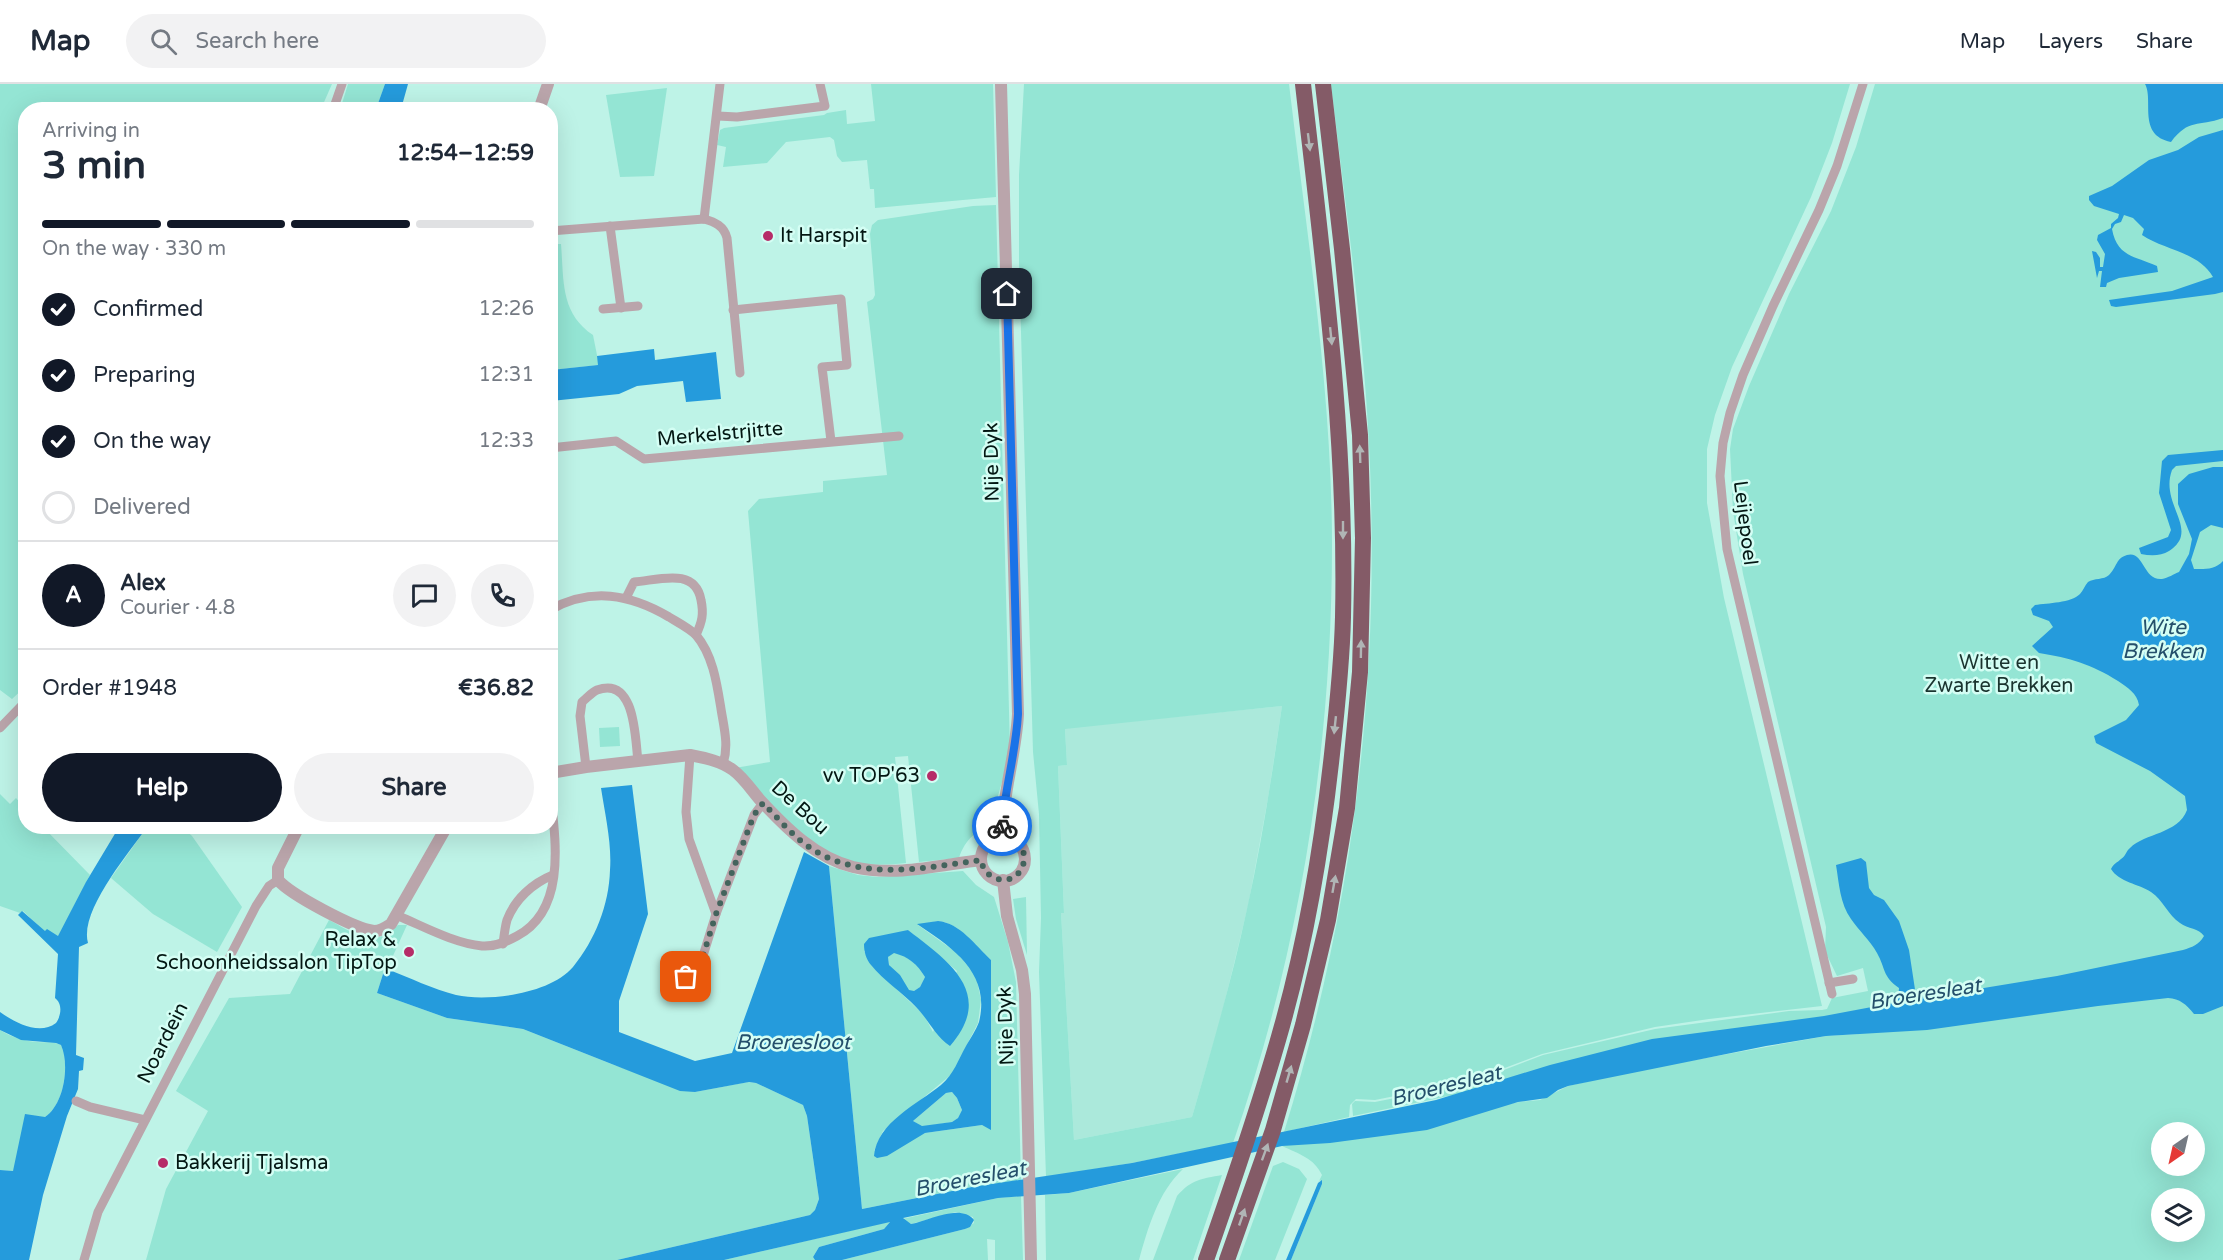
<!DOCTYPE html>
<meta charset="utf-8">
<style>
body{margin:0;font-family:"Varela Round",sans-serif;background:#f2f2f3;color:#1f2937;height:100vh;display:flex;flex-direction:column;font-size:22px;white-space:nowrap}
*{box-sizing:border-box;margin:0}
p{font-size:20px;color:#747a83}
.icon{flex:none;width:33px;height:33px;fill:none;stroke:currentColor;stroke-width:2;stroke-linecap:round;stroke-linejoin:round}
.map{position:relative;flex:1;overflow:hidden}
.details{position:absolute;left:18px;top:18px;width:540px;height:732px;display:flex;flex-direction:column;background:#fff;border-radius:24px;box-shadow:0 6px 24px #0002}
.details>*{flex:none}
.needle{width:39px;rotate:214deg}
.fabs{position:absolute;left:2151px;top:1038px;display:grid;gap:12px}
.fabs a{display:grid;place-items:center;width:54px;height:54px;border-radius:50%;background:#fff;box-shadow:0 6px 24px #0002;font-size:30px}
.pin{position:absolute;display:grid;place-items:center;width:51px;height:51px;color:#fff;margin:-26px;border-radius:12px;box-shadow:0 3px 9px #0006}
.courier{position:absolute;display:grid;place-items:center;width:60px;height:60px;margin:-30px;border:4px solid #1a73e8;border-radius:50%;background:#fff;color:#222;box-shadow:0 2px 8px #0007}
.head em{font-style:normal;font-weight:700}
.head div{display:flex;flex-direction:column-reverse}
.head{display:flex;align-items:center;justify-content:space-between;height:102px;padding:0 24px}
h1{font-size:39px;font-weight:700;line-height:45px}
.bar{display:grid;grid-template-columns:repeat(4,1fr);gap:9px 6px;align-content:center;height:72px;padding:0 24px}
.bar i{height:8px;border-radius:4px;background:#e0e1e3}
.bar .selected{background:#111827}
.bar p{grid-column:span 4}
.line{display:flex;align-items:center;gap:15px;padding:0 24px;border-top:2px solid #e0e1e3}
.line div{flex:1}
.round{display:grid;place-items:center;flex:none;width:63px;height:63px;border-radius:32px;background:#f2f2f3}
ol{padding:0 24px;list-style:none}
li{display:flex;align-items:center;gap:18px;height:66px}
li p{margin-inline-start:auto}
li .icon{padding:6px;border-radius:50%;background:#111827;color:#fff;stroke-width:4}
li:last-child{color:#747a83}
li i{width:33px;height:33px;border:3px solid #e0e1e3;border-radius:50%}
.cta{display:flex;gap:12px;margin-top:auto;padding:12px 24px}
.cta a{flex:1;height:69px;border-radius:36px;background:#111827;color:#fff;font-size:24px;font-weight:700;line-height:69px;text-align:center}
.cta a+a{background:#f2f2f3;color:#1f2937}
header{display:flex;align-items:center;gap:36px;box-sizing:border-box;height:84px;padding:0 30px;background:#fff;border-bottom:2px solid #e0e1e3}
header strong{font-size:28px}
nav{display:flex;gap:33px;margin-inline-start:auto;font-size:21px}
.search{width:420px;height:54px;background:#f2f2f3;display:flex;align-items:center;gap:15px;box-sizing:border-box;padding:0 21px;border-radius:33px;color:#747a83;font-size:22px}
.map>svg:first-child{display:block}
</style>
<header>
<strong>Map</strong>
<div class="search"><svg class="icon" aria-label="search" viewBox="0 0 24 24"><circle cx="10" cy="10" r="6"/><path d="M15 15l6 6"/></svg>Search here</div>
<nav><a>Map</a><a>Layers</a><a>Share</a></nav>
</header>
<div class="map">
<svg width="2223" height="1176" viewBox="0 0 2223 1176">
<rect width="100%" height="100%" fill="#bef3e7"/>
<!-- built -->
<path fill="#abe9db" d="M 1282,622 L 1268,714 L 1248,822 L 1220,937 L 1192,1033 L 1074,1056 L 1061,829 L 1064,828 L 1058,682 L 1067,681 L 1065,644 Z"/>
<!-- green -->
<g fill="#94e5d4" fill-rule="evenodd">
<path d="M 0,0 L 332,0 L 321,25 L 26,26 L 26,602 L 12,615 L 0,606 Z"/>
<path d="M 348,0 L 385,0 L 376,25 L 340,26 Z"/>
<path d="M 871,0 L 993,0 L 996,113 L 875,124 L 874,105 L 870,105 L 867,76 L 842,78 L 837,72 L 834,56 L 830,53 L 786,58 L 767,79 L 723,83 L 726,63 L 717,61 L 720,46 L 724,44 L 824,31 L 827,29 L 846,26 L 847,40 L 875,37 Z"/>
<path d="M 1024,0 L 1289,0 C 1307,152 1332,307 1332,461 C 1332,664 1300,867 1233,1059 L 1132,1079 L 1046,1093 L 1039,888 L 1041,834 L 1039,730 L 1033,668 L 1019,178 L 1019,91 ZM 1282,622 C 1272,690 1262,758 1247,825 C 1232,895 1212,964 1192,1033 L 1074,1056 L 1061,829 L 1064,829 L 1058,682 L 1067,681 L 1065,645 Z"/>
<path d="M 1331,0 L 1850,0 L 1832,59 L 1811,113 L 1732,283 L 1715,331 L 1707,365 L 1707,419 L 1724,514 L 1822,922 L 1709,935 L 1655,943 L 1542,970 L 1470,997 L 1375,1016 L 1356,1015 L 1350,1021 L 1349,1033 L 1284,1048 C 1354,823 1381,596 1369,360 C 1363,240 1345,120 1331,0 Z"/>
<path d="M 1875,0 L 2223,0 L 2223,1176 L 1291,1176 L 1322,1100 L 1320,1096 L 1318,1099 L 1322,1091 C 1314,1074 1299,1070 1282,1062 L 1519,1018 L 1540,1016 L 1568,1002 L 1634,987 L 1826,952 L 1859,950 L 1859,926 L 1353,1032 L 1352,1020 L 1355,1017 L 1375,1018 L 1470,999 L 1543,971 L 1655,945 L 1789,927 L 1822,926 L 1827,925 L 1832,914 L 1868,907 L 1863,884 L 1837,892 L 1825,867 L 1826,843 L 1743,490 L 1733,427 L 1730,365 L 1733,345 L 1749,302 L 1789,210 L 1831,127 L 1856,63 ZM 2162,1048 L 2194,1048 L 2194,1082 L 2162,1082 ZM 2162,1114 L 2194,1114 L 2194,1148 L 2162,1148 Z"/>
<path d="M 667,4 L 654,92 L 620,93 L 606,11 Z"/>
<path d="M 996,121 L 1010,666 C 1006,690 996,712 993,737 C 977,747 965,755 959,774 L 919,778 L 908,672 L 895,673 L 906,779 C 888,781 869,782 850,778 C 806,767 766,715 735,684 L 770,678 L 748,427 L 759,415 L 823,408 L 823,397 L 887,391 L 867,218 L 873,215 L 875,211 L 870,150 L 872,141 L 878,136 L 973,122 Z"/>
<path d="M 551,160 L 561,160 C 564,196 560,229 593,251 L 599,281 L 551,286 L 550,234 L 555,233 L 558,229 Z"/>
<path d="M 619,643 L 620,662 L 600,663 L 599,644 Z"/>
<path d="M 0,710 L 10,720 L 16,714 L 25,724 L 26,742 L 43,743 L 90,791 L 58,853 L 45,848 L 23,827 L 20,829 L 0,822 Z"/>
<path d="M 147,743 L 182,743 L 192,752 L 242,823 L 217,868 L 153,830 L 111,794 Z"/>
<path d="M 829,782 L 858,791 L 877,793 L 963,787 L 976,801 L 994,813 L 1008,858 L 1016,898 L 1021,1096 L 972,1103 L 862,1125 ZM 938,837 C 960,839 975,862 991,876 L 991,1045 L 982,1041 L 925,1049 L 874,1067 L 883,1047 L 952,990 L 978,939 L 981,916 L 976,892 L 957,869 L 918,841 ZM 908,846 L 957,887 L 933,948 L 924,931 L 872,882 L 864,867 Z"/>
<path d="M 1026,813 L 1027,871 L 1016,835 L 1013,815 Z"/>
<path d="M 329,836 C 354,849 374,866 398,841 L 407,841 L 387,885 L 383,890 L 377,909 L 447,934 L 523,945 L 614,981 L 695,1008 L 748,998 L 756,999 L 803,1021 L 807,1032 L 819,1115 L 815,1126 L 810,1131 L 617,1176 L 146,1176 L 166,1105 L 208,1027 L 176,1007 L 229,914 L 290,910 Z"/>
<path d="M 894,868 C 909,873 917,880 925,893 L 920,903 L 914,907 L 909,907 L 889,881 L 888,873 Z"/>
<path d="M 0,946 C 11,953 24,957 37,958 C 45,959 53,957 61,961 C 70,981 64,1021 45,1033 L 13,1087 L 0,1086 Z"/>
<path d="M 952,1008 L 957,1014 L 962,1026 L 958,1034 L 952,1038 L 922,1043 L 913,1037 L 946,1009 Z"/>
<path d="M 1283,1078 L 1299,1085 L 1307,1095 L 1275,1176 L 1239,1176 L 1273,1082 Z"/>
<path d="M 1183,1085 C 1158,1108 1148,1144 1139,1176 L 1046,1176 L 1045,1111 L 1069,1109 Z"/>
<path d="M 1222,1091 L 1193,1176 L 1153,1176 L 1177,1112 C 1192,1095 1201,1095 1222,1091 Z"/>
<path d="M 1021,1112 L 1023,1176 L 995,1176 L 995,1156 L 987,1155 L 988,1176 L 842,1176 L 965,1145 L 974,1139 L 973,1133 L 956,1128 L 911,1140 L 902,1135 L 998,1114 Z"/>
<path d="M 891,1137 L 884,1145 L 819,1163 L 813,1173 L 815,1176 L 724,1176 Z"/>
</g>
<!-- water -->
<g fill="#259bdc" fill-rule="evenodd">
<path d="M 385,0 L 408,0 L 401,25 L 376,25 Z"/>
<path d="M 2145,0 L 2223,0 L 2223,34 C 2198,43 2189,34 2171,58 C 2137,51 2154,16 2145,0 Z"/>
<path d="M 2223,46 L 2223,208 L 2215,210 L 2116,223 L 2111,222 L 2109,216 L 2172,207 L 2213,193 C 2199,168 2164,166 2142,151 L 2144,145 L 2133,134 L 2124,131 L 2121,138 L 2115,140 L 2112,145 C 2117,173 2135,172 2157,182 L 2158,188 L 2119,194 L 2107,199 L 2106,203 L 2100,203 L 2102,187 L 2099,187 L 2097,194 L 2092,167 L 2096,168 L 2100,174 L 2100,183 L 2103,183 L 2105,170 L 2097,156 L 2098,151 L 2111,144 L 2111,140 L 2118,134 L 2119,130 L 2094,122 L 2089,116 L 2089,112 L 2112,102 L 2149,76 L 2178,66 L 2199,53 Z"/>
<path d="M 654,265 L 655,276 L 716,268 L 721,315 L 686,318 L 683,297 L 637,302 L 619,310 L 551,317 L 551,286 L 598,281 L 597,272 Z"/>
<path d="M 2223,366 L 2223,377 L 2176,382 L 2172,386 C 2162,413 2185,434 2181,452 C 2180,458 2174,464 2169,467 C 2161,472 2151,472 2141,470 L 2139,464 L 2168,453 L 2171,446 L 2159,409 L 2162,377 L 2168,371 Z"/>
<path d="M 2213,383 L 2223,383 L 2223,444 L 2211,441 L 2200,448 L 2191,476 L 2194,485 C 2205,485 2215,486 2223,477 L 2223,922 L 2203,930 L 2194,930 C 2186,920 2180,915 2168,914 L 2098,922 L 1927,946 L 1826,952 L 1766,962 L 1568,1002 L 1558,1006 L 1547,1014 L 1518,1018 L 1427,1046 L 1330,1059 L 1282,1062 L 1069,1109 L 998,1114 L 903,1134 L 911,1140 C 929,1137 960,1119 974,1136 L 970,1143 L 965,1145 L 842,1176 L 815,1176 L 813,1173 L 819,1163 L 884,1145 L 890,1138 L 724,1176 L 617,1176 L 810,1131 L 815,1126 L 819,1115 L 807,1032 L 803,1021 L 756,999 L 749,998 L 695,1008 L 680,1007 L 523,945 L 447,934 L 377,909 L 383,890 L 387,885 C 410,894 433,905 456,911 C 488,918 550,910 573,883 C 595,856 609,821 610,786 C 612,760 605,730 601,704 L 632,701 L 648,830 L 619,917 L 619,948 L 695,977 L 732,969 L 804,768 L 829,782 L 862,1125 L 972,1103 L 1132,1079 L 1436,1016 L 1550,981 L 1652,955 L 1824,932 L 1893,919 L 1898,916 L 1899,904 C 1882,892 1886,885 1877,869 C 1870,856 1859,847 1851,835 C 1840,820 1839,799 1836,781 L 1861,774 L 1866,778 L 1869,804 L 1874,811 L 1884,816 L 1899,837 L 1909,866 L 1916,912 L 1929,913 L 2057,892 L 2183,866 C 2192,863 2199,861 2204,852 C 2199,844 2188,845 2180,839 C 2168,831 2163,816 2151,808 C 2139,800 2119,798 2111,785 C 2114,779 2117,779 2121,775 C 2126,772 2126,767 2130,764 C 2145,749 2178,750 2187,726 L 2185,712 L 2150,687 L 2096,659 L 2094,652 L 2126,636 L 2139,621 C 2137,609 2128,604 2118,597 C 2091,580 2070,574 2039,569 L 2032,562 L 2053,543 L 2049,537 L 2033,531 L 2031,525 L 2035,521 C 2048,519 2071,519 2080,510 C 2083,507 2085,501 2088,498 C 2094,494 2104,496 2109,491 C 2117,483 2116,474 2127,471 C 2144,466 2143,497 2162,495 C 2168,494 2174,490 2179,488 L 2189,470 L 2192,455 L 2178,420 L 2178,400 L 2189,390 Z"/>
<path d="M 119,743 L 147,743 C 129,769 79,827 88,859 L 79,863 L 76,971 L 84,974 L 83,986 L 79,987 L 78,1005 L 67,1032 L 43,1111 L 29,1176 L 0,1176 L 0,1086 L 13,1087 L 25,1030 L 45,1033 C 64,1021 70,981 61,961 L 56,959 L 21,956 L 0,946 L 0,928 C 14,938 39,952 56,939 C 61,932 63,920 55,914 L 58,870 L 18,831 L 22,827 L 45,847 L 47,845 L 58,852 L 86,798 Z"/>
<path d="M 938,837 C 960,839 975,861 991,876 L 991,1046 L 982,1041 L 925,1049 L 887,1072 L 877,1074 L 874,1072 C 877,1038 918,1020 941,1001 C 954,990 958,976 966,962 C 970,955 976,946 979,938 C 991,889 953,864 917,840 ZM 952,1008 L 957,1014 L 962,1026 L 958,1034 L 952,1038 L 922,1042 L 913,1037 L 946,1009 Z"/>
<path d="M 908,846 C 948,877 996,909 950,962 C 934,951 929,936 916,923 C 903,909 883,896 871,881 C 866,875 864,868 864,860 L 869,854 ZM 894,869 C 909,873 917,880 925,893 L 920,903 L 914,907 L 909,906 L 900,891 L 889,881 L 888,873 Z"/>
<path d="M 1322,1096 L 1322,1100 L 1291,1176 L 1286,1176 L 1318,1099 Z"/>
</g>
<g fill="none" stroke-linecap="round" stroke-linejoin="round">
<!-- minor -->
<g stroke="#baa5ab" stroke-width="9">
<path d="M 333,26 L 342,0"/>
<path d="M 718,32 L 737,33 L 825,22 L 820,0"/>
<path d="M 704,135 L 720,0"/>
<path d="M 610,142 L 621,224"/>
<path d="M 550,147 L 704,135 C 715,138 724,142 727,154 L 740,289"/>
<path d="M 603,225 L 638,222"/>
<path d="M 733,226 L 841,215 L 847,281 L 822,283 L 831,357"/>
<path d="M 550,364 L 616,357 L 644,375 L 899,352"/>
<path d="M 626,514 L 634,498 C 659,496 695,483 701,516 C 704,530 702,538 696,551"/>
<path d="M 550,526 C 591,503 630,510 669,533 C 677,538 689,544 696,551 C 713,571 717,600 721,625 C 724,644 729,661 723,680"/>
<path d="M 0,644 L 26,617"/>
<path d="M 690,671 L 686,728 L 689,755 L 716,830"/>
<path d="M 586,683 L 580,632 L 582,618 C 587,614 592,608 597,606 C 636,592 635,655 638,677"/>
<path d="M 396,831 C 423,842 453,859 482,862 C 495,863 506,858 517,852 C 568,825 555,753 550,705"/>
<path d="M 503,860 C 504,852 505,843 507,836 C 515,815 533,799 553,791"/>
<circle cx="695" cy="898" r="10"/>
<path d="M 698,888 L 716,830 L 754,731 L 763,719"/>
<path d="M 1829,899 L 1853,895"/>
<path d="M 1832,910 L 1727,465 L 1720,392 L 1723,359 L 1730,329 L 1743,291 L 1773,222 L 1819,126 L 1837,82 L 1863,0"/>
<path d="M 76,1017 L 90,1023 L 145,1036"/>
<path d="M 84,1176 L 98,1128 L 256,822 L 269,802 L 278,796"/>
</g>
<!-- tertiary -->
<g stroke="#baa5ab" stroke-width="12">
<path d="M 1001,0 L 1018,630 C 1016,671 1002,711 1002,753"/>
<path d="M 539,26 L 548,0"/>
<path d="M 550,689 L 586,683 L 690,671 C 705,674 721,677 733,686 C 744,694 752,707 761,717 C 786,744 816,774 853,783 C 895,793 940,781 981,776"/>
<path d="M 299,742 L 278,784 L 278,796 C 291,811 355,845 374,847 C 381,847 385,844 391,840 L 447,742"/>
<circle cx="1003" cy="775" r="22"/>
<path d="M 1003,796 L 1007,832 L 1022,886 L 1025,910 L 1031,1176"/>
</g>
<!-- motorway -->
<g stroke="#845b67" stroke-width="16">
<path d="M 1206,1176 C 1233,1099 1260,1021 1282,942 C 1307,853 1322,762 1332,670 C 1337,625 1342,579 1343,533 C 1347,354 1323,177 1303,0"/>
<path d="M 1227,1176 L 1273,1046 L 1303,941 L 1328,836 L 1347,724 L 1360,588 L 1363,454 L 1360,351 L 1342,165 L 1323,0"/>
</g>
</g>
<!-- one-way arrows -->
<defs><path id="oneway-solid" d="M-6-.8H1V-3.2L6.5 0L1 3.2V.8H-6Z" transform="scale(1.5)"/></defs>
<g fill="#b0b5b5">
<use href="#oneway-solid" transform="translate(1309 58) rotate(83)"/>
<use href="#oneway-solid" transform="translate(1331 252) rotate(84)"/>
<use href="#oneway-solid" transform="translate(1360 370) rotate(-92)"/>
<use href="#oneway-solid" transform="translate(1343 446) rotate(90)"/>
<use href="#oneway-solid" transform="translate(1361 565) rotate(-89)"/>
<use href="#oneway-solid" transform="translate(1335 641) rotate(96)"/>
<use href="#oneway-solid" transform="translate(1334 800) rotate(-80)"/>
<use href="#oneway-solid" transform="translate(1289 990) rotate(-74)"/>
<use href="#oneway-solid" transform="translate(1265 1068) rotate(-70)"/>
<use href="#oneway-solid" transform="translate(1242 1133) rotate(-71)"/>
</g>
<g fill="none" stroke-linecap="round" stroke-linejoin="round">
<!-- done -->
<path stroke="#44645d" stroke-width="6" stroke-dasharray="0 10.8" d="M 686,893 L 691,888 L 698,888 L 716,830 L 754,731 L 763,719 C 777,733 790,749 806,761 C 859,799 922,784 981,776 C 983,785 987,791 995,794 C 1026,806 1038,755 1002,753 L 1002,742"/>
<!-- route -->
<path stroke="#1a73e8" stroke-width="8" d="M 1002,742 C 1005,704 1016,668 1018,630 L 1007,210"/>
</g>
<!-- markers -->
<g fill="#b62c68" stroke="#d4fef4" stroke-width="2">
<circle cx="768" cy="152" r="6"/>
<circle cx="932" cy="692" r="6"/>
<circle cx="409" cy="868" r="6"/>
<circle cx="163" cy="1079" r="6"/>
</g>
<g text-anchor="middle" dominant-baseline="central" stroke-width="5" stroke-linejoin="round" paint-order="stroke">
<!-- poi labels -->
<g font-size="20" fill="#031713" stroke="#d4fef4" text-anchor="start">
<text x="780" y="152">It Harspit</text>
<text x="920" y="692" text-anchor="end">vv TOP'63</text>
<text x="397" y="856" text-anchor="end">Relax &amp;<tspan x="397" dy="23">Schoonheidssalon TipTop</tspan></text>
<text x="175" y="1079">Bakkerij Tjalsma</text>
</g>
<!-- street labels -->
<g font-size="20" fill="#031713" stroke="#d4fef4">
<text transform="translate(720 350) rotate(-5)">Merkelstrjitte</text>
<text transform="translate(992 378) rotate(-91)">Nije Dyk</text>
<text transform="translate(1745 439) rotate(83)">Leijepoel</text>
<text transform="translate(800 724) rotate(42)">De Bou</text>
<text transform="translate(1006 942) rotate(-92)">Nije Dyk</text>
<text transform="translate(163 959) rotate(-63)">Noardein</text>
</g>
<!-- park labels -->
<g font-size="20" fill="#1a342f" stroke="#d4fef4">
<text x="1999" y="579">Witte en<tspan x="1999" dy="23">Zwarte Brekken</tspan></text>
</g>
<!-- water labels -->
<g font-size="21" font-style="italic" fill="#244f6b" stroke="#d4fef4">
<text x="2163" y="543">Wite<tspan x="2163" dy="24">Brekken</tspan></text>
<text transform="translate(1925 910) rotate(-9)">Broeresleat</text>
<text x="793" y="958">Broeresloot</text>
<text transform="translate(1446 1002) rotate(-14)">Broeresleat</text>
<text transform="translate(970 1095) rotate(-11)">Broeresleat</text>
</g>
</g>
</svg>
<div class="fabs">
<a><svg class="needle" viewBox="-14 -14 28 28"><path d="M0-13l5 13h-10z" fill="#e53935"/><path d="M0 13l5-13h-10z" fill="#747a83"/></svg></a>
<a><svg class="icon" aria-label="layers" viewBox="0 0 24 24"><path d="M12 4l9 5-9 5-9-5zM3 14l9 5 9-5"/></svg></a>
</div>
<div class="pin" style="left:686px;top:893px;background:#ea580c"><svg class="icon" aria-label="bag" viewBox="0 0 24 24"><path d="M5 8h14l-1 12H6zM9 8a3 3 0 0 1 6 0"/></svg></div>
<div class="pin" style="left:1007px;top:210px;background:#1f2937"><svg class="icon" aria-label="home" viewBox="0 0 24 24"><path d="M3 11l9-7 9 7M6 9v11h12V9"/></svg></div>
<div class="courier" style="left:1002px;top:742px"><svg class="icon" aria-label="bike" viewBox="0 0 24 24"><circle cx="6" cy="16" r="4"/><circle cx="18" cy="16" r="4"/><path d="M6 16l4-8h5l3 8M10 8l3 8H6M13 5h3"/></svg></div>
<section class="details">
<div class="head"><div><h1>3 min</h1><p>Arriving in</p></div><em>12:54–12:59</em></div>
<div class="bar"><i class="selected"></i><i class="selected"></i><i class="selected"></i><i></i><p>On the way · 330 m</p></div>
<ol>
<li><svg class="icon" aria-label="check" viewBox="0 0 24 24"><path d="M5 12l5 5 9-10"/></svg>Confirmed<p>12:26</p></li>
<li><svg class="icon" aria-label="check" viewBox="0 0 24 24"><path d="M5 12l5 5 9-10"/></svg>Preparing<p>12:31</p></li>
<li><svg class="icon" aria-label="check" viewBox="0 0 24 24"><path d="M5 12l5 5 9-10"/></svg>On the way<p>12:33</p></li>
<li><i></i>Delivered</li>
</ol>
<div class="line" style="height:108px"><b class="round" style="background:#111827;color:#fff">A</b><div><b>Alex</b><p>Courier · 4.8</p></div><a class="round"><svg class="icon" aria-label="chat" viewBox="0 0 24 24"><path d="M4 5h16v11H9l-5 4z"/></svg></a><a class="round"><svg class="icon" aria-label="phone" viewBox="0 0 24 24"><path d="M5 4h4l2 5-3 2q2 4 5 5l2-3 5 2v4C11 20 4 13 5 4z"/></svg></a></div>
<div class="line" style="height:78px"><div>Order #1948</div><b>€36.82</b></div>
<div class="cta"><a>Help</a><a>Share</a></div>
</section>
</div>
